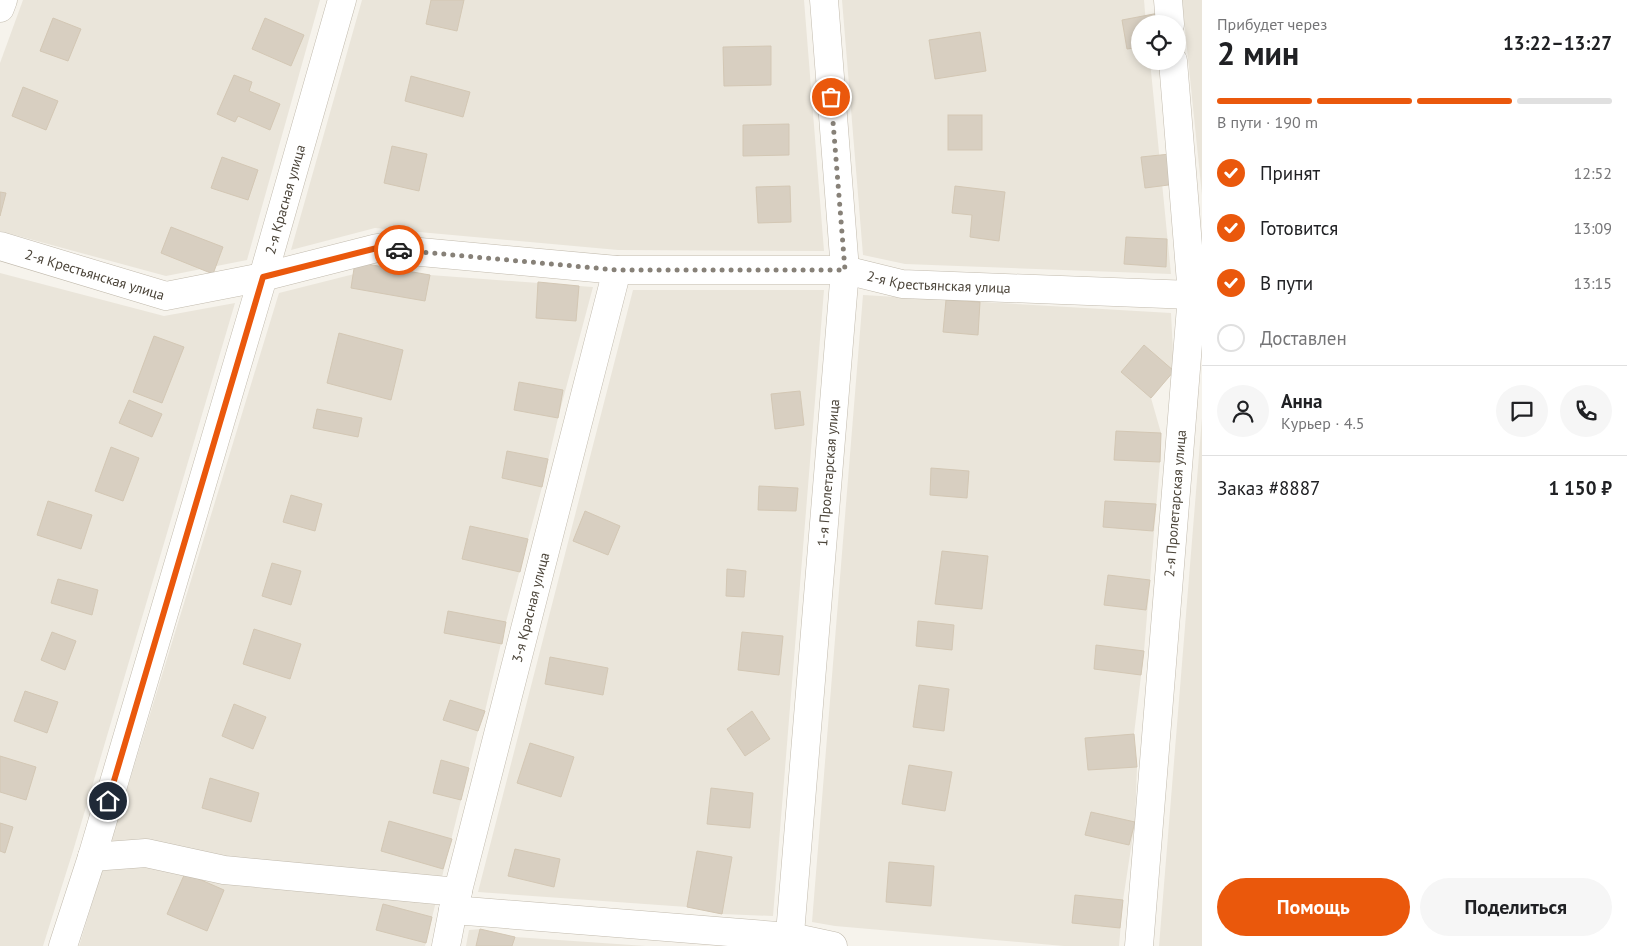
<!DOCTYPE html>
<html lang="ru">
<meta charset="utf-8">
<style>
body{margin:0;font-family:"PT Sans",sans-serif;background:#f6f6f6;color:#202124;height:100vh;display:flex;flex-direction:column;font-size:19px;white-space:nowrap}
*{box-sizing:border-box;margin:0}
p{font-size:16px;color:#757577}
.icon{flex:none;width:28px;height:28px;fill:none;stroke:currentColor;stroke-width:2;stroke-linecap:round;stroke-linejoin:round}
.map{position:relative;flex:1;overflow:hidden}
.drawer{display:flex;flex-direction:column;background:#fff;width:425px}
.drawer>*{flex:none}
.fabs{position:absolute;left:1131px;top:15px;display:grid;gap:10px}
.fabs a{display:grid;place-items:center;width:55px;height:55px;border-radius:50%;background:#fff;box-shadow:0 2px 8px #0003;font-size:25px}
.pin{position:absolute;display:grid;place-items:center;width:42px;height:42px;color:#fff;margin:-21px;border:2px solid #fff;border-radius:50%;box-shadow:0 1px 5px #0007}
.courier{position:absolute;display:grid;place-items:center;width:50px;height:50px;margin:-25px;border:4px solid #ea580c;border-radius:50%;background:#fff;color:#222;box-shadow:0 1px 6px #0007}
.headline em{font-style:normal;font-weight:600}
.headline div{display:flex;flex-direction:column-reverse}
.headline{display:flex;align-items:center;justify-content:space-between;height:85px;padding:0 15px}
h1{font-size:32px;font-weight:600;line-height:38px}
.bar{display:grid;grid-template-columns:repeat(4,1fr);gap:8px 5px;align-content:center;height:60px;padding:0 15px}
.bar i{height:6px;border-radius:4px;background:#e0e0e0}
.bar .active{background:#ea580c}
.bar p{grid-column:span 4}
.line{display:flex;align-items:center;gap:12px;padding:0 15px;border-top:1px solid #e0e0e0}
.line div{flex:1}
.round{display:grid;place-items:center;flex:none;width:52px;height:52px;border-radius:26px;background:#f6f6f6}
ol{padding:0 15px;list-style:none}
li{display:flex;align-items:center;gap:15px;height:55px}
li p{margin-inline-start:auto}
li .icon{padding:5px;border-radius:50%;background:#ea580c;color:#fff;stroke-width:4}
li:last-child{color:#757577}
li i{width:28px;height:28px;border:2px solid #e0e0e0;border-radius:50%}
.primary-button{display:flex;gap:10px;margin-top:auto;padding:10px 15px}
.primary-button a{flex:1;height:58px;border-radius:30px;background:#ea580c;color:#fff;font-size:20px;font-weight:600;line-height:58px;text-align:center}
.primary-button a+a{background:#f6f6f6;color:#202124}
main{display:flex;flex:1;min-height:0}
.map>svg:first-child{display:block}
</style>
<main>
<div class="map">
<svg width="1202" height="946" viewBox="0 0 1202 946">
<rect width="100%" height="100%" fill="#f6f3ec"/>
<!-- residential -->
<g fill="#eae5da">
<path d="M 23,0 L 320,0 L 247,260 L 166,276 L 0,231 L 0,63 Z"/>
<path d="M 362,0 L 804,0 L 824,251 L 618,250 L 375,228 L 291,250 Z"/>
<path d="M 842,0 L 1144,0 L 1146,24 L 1140,24 L 1140,61 L 1150,61 L 1171,274 L 905,264 L 863,255 Z"/>
<path d="M 1182,0 L 1202,0 L 1202,195 Z"/>
<path d="M 378,268 L 430,275 L 593,287 L 558,418 L 542,487 L 506,622 L 485,711 L 478,731 L 425,946 L 79,946 L 279,293 Z"/>
<path d="M 0,273 L 164,316 L 235,303 L 73,851 L 43,946 L 0,946 Z"/>
<path d="M 633,290 L 824,290 L 773,916 L 722,914 L 687,907 L 478,892 Z"/>
<path d="M 863,295 L 1171,313 L 1174,371 L 1151,398 L 1161,433 L 1160,462 L 1144,651 L 1134,734 L 1137,767 L 1135,822 L 1123,900 L 1119,946 L 1064,946 L 835,926 L 812,922 Z"/>
<path d="M 1202,418 L 1202,946 L 1159,946 Z"/>
<path d="M 480,929 L 515,937 L 646,946 L 466,946 L 469,930 Z"/>
</g>
<!-- building -->
<g fill="#d8cfc1" stroke="#d3c7b4">
<path d="M 431,0 L 464,0 L 457,31 L 426,24 Z"/>
<path d="M 1175,10 L 1177,24 L 1140,24 L 1140,47 L 1127,49 L 1122,20 Z"/>
<path d="M 53,18 L 81,29 L 68,61 L 40,51 Z"/>
<path d="M 265,18 L 304,35 L 291,66 L 252,49 Z"/>
<path d="M 980,32 L 986,71 L 935,79 L 929,40 Z"/>
<path d="M 771,46 L 771,85 L 724,86 L 723,47 Z"/>
<path d="M 234,75 L 252,82 L 249,91 L 280,104 L 270,130 L 238,116 L 235,122 L 217,114 Z"/>
<path d="M 411,76 L 470,92 L 463,117 L 405,101 Z"/>
<path d="M 23,87 L 58,101 L 46,130 L 12,116 Z"/>
<rect x="948" y="115" width="34" height="35"/>
<path d="M 789,124 L 789,155 L 743,156 L 743,125 Z"/>
<path d="M 392,146 L 427,154 L 419,191 L 384,183 Z"/>
<path d="M 1180,153 L 1184,183 L 1145,188 L 1141,157 Z"/>
<path d="M 222,157 L 258,170 L 248,200 L 211,188 Z"/>
<path d="M 790,186 L 791,222 L 758,223 L 756,187 Z"/>
<path d="M 955,186 L 1005,192 L 999,241 L 970,237 L 972,215 L 952,213 Z"/>
<path d="M 0,192 L 6,193 L 0,216 Z"/>
<path d="M 171,227 L 223,247 L 213,274 L 161,253 Z"/>
<path d="M 1126,237 L 1167,239 L 1166,267 L 1124,264 Z"/>
<path d="M 355,262 L 430,275 L 425,301 L 351,288 Z"/>
<path d="M 538,282 L 579,286 L 576,321 L 536,318 Z"/>
<path d="M 946,300 L 980,302 L 978,335 L 943,332 Z"/>
<path d="M 339,333 L 403,350 L 391,400 L 327,383 Z"/>
<path d="M 154,336 L 184,347 L 162,403 L 133,392 Z"/>
<path d="M 1144,345 L 1174,371 L 1151,398 L 1121,372 Z"/>
<path d="M 519,382 L 563,390 L 558,418 L 514,410 Z"/>
<path d="M 800,391 L 804,425 L 775,429 L 771,394 Z"/>
<path d="M 129,400 L 162,414 L 152,437 L 119,423 Z"/>
<path d="M 317,409 L 362,418 L 358,437 L 313,428 Z"/>
<path d="M 1116,431 L 1161,433 L 1160,462 L 1114,460 Z"/>
<path d="M 111,447 L 139,458 L 123,501 L 95,491 Z"/>
<path d="M 507,451 L 548,459 L 542,487 L 502,478 Z"/>
<path d="M 931,468 L 969,471 L 967,498 L 930,495 Z"/>
<path d="M 759,486 L 798,488 L 796,511 L 758,510 Z"/>
<path d="M 291,495 L 322,504 L 315,531 L 283,522 Z"/>
<path d="M 48,501 L 92,515 L 81,549 L 37,535 Z"/>
<path d="M 1105,501 L 1156,504 L 1153,531 L 1103,527 Z"/>
<path d="M 585,511 L 620,526 L 608,555 L 573,541 Z"/>
<path d="M 470,526 L 528,539 L 520,572 L 462,559 Z"/>
<path d="M 942,551 L 988,556 L 982,609 L 935,604 Z"/>
<path d="M 272,563 L 301,571 L 291,605 L 262,596 Z"/>
<path d="M 727,569 L 746,571 L 744,597 L 726,596 Z"/>
<path d="M 1108,575 L 1150,580 L 1146,610 L 1104,605 Z"/>
<path d="M 58,579 L 98,590 L 92,615 L 51,603 Z"/>
<path d="M 448,611 L 506,622 L 502,644 L 444,633 Z"/>
<path d="M 918,621 L 954,625 L 952,650 L 916,646 Z"/>
<path d="M 254,629 L 301,644 L 290,679 L 243,664 Z"/>
<path d="M 52,632 L 76,641 L 65,670 L 41,660 Z"/>
<path d="M 742,632 L 783,636 L 779,675 L 738,670 Z"/>
<path d="M 1096,645 L 1144,651 L 1141,675 L 1094,669 Z"/>
<path d="M 550,657 L 608,668 L 603,695 L 545,684 Z"/>
<path d="M 919,685 L 949,689 L 944,731 L 913,727 Z"/>
<path d="M 25,691 L 58,702 L 47,733 L 14,721 Z"/>
<path d="M 450,700 L 485,711 L 478,731 L 443,720 Z"/>
<path d="M 234,704 L 266,717 L 253,749 L 222,736 Z"/>
<path d="M 752,711 L 770,739 L 745,756 L 727,729 Z"/>
<path d="M 1134,734 L 1137,767 L 1088,770 L 1085,738 Z"/>
<path d="M 530,743 L 574,757 L 561,797 L 517,783 Z"/>
<path d="M 0,756 L 36,767 L 26,800 L 0,792 Z"/>
<path d="M 441,760 L 469,768 L 461,800 L 433,793 Z"/>
<path d="M 909,765 L 952,772 L 945,811 L 902,804 Z"/>
<path d="M 210,778 L 259,793 L 251,822 L 202,808 Z"/>
<path d="M 711,788 L 753,793 L 750,828 L 707,824 Z"/>
<path d="M 1091,812 L 1135,822 L 1129,845 L 1085,835 Z"/>
<path d="M 389,821 L 452,839 L 443,869 L 381,851 Z"/>
<path d="M 0,823 L 13,827 L 5,853 L 0,851 Z"/>
<path d="M 515,849 L 560,859 L 554,887 L 508,876 Z"/>
<path d="M 697,851 L 732,857 L 722,914 L 687,907 Z"/>
<path d="M 889,862 L 934,866 L 931,906 L 886,902 Z"/>
<path d="M 185,873 L 224,890 L 207,931 L 167,914 Z"/>
<path d="M 1075,895 L 1123,900 L 1120,928 L 1072,923 Z"/>
<path d="M 383,904 L 432,917 L 426,943 L 376,930 Z"/>
<path d="M 480,929 L 515,937 L 512,946 L 476,946 Z"/>
</g>
<g fill="none" stroke-linecap="round" stroke-linejoin="round">
<!-- minor casing -->
<g stroke="#c2bbae" stroke-width="29">
<g id="minor">
<path d="M 1168,0 L 1170,24"/>
<path d="M 0,8 L 3,0"/>
<path id="s1" d="M 0,246 L 166,296 L 263,277 L 377,248 L 617,270 L 845,270 L 902,284 L 1192,295 L 1202,296"/>
<path d="M 92,857 L 146,853 L 224,870 L 458,892"/>
<path d="M 453,910 L 791,937 L 833,946"/>
<path id="s2" d="M 63,946 L 92,857 L 263,277 L 342,0"/>
<path id="s3" d="M 446,946 L 453,910 L 617,270"/>
<path id="s4" d="M 789,946 L 845,270 L 824,0"/>
<path id="s5" d="M 1139,946 L 1192,295 L 1173,61"/>
</g>
</g>
<!-- minor -->
<use href="#minor" stroke="#fff" stroke-width="28"/>
</g>
<g fill="none" stroke-linecap="round" stroke-linejoin="round">
<!-- done -->
<path stroke="#878178" stroke-width="5" stroke-dasharray="0 9" d="M 399,250 L 617,270 L 845,270 L 831,97"/>
<!-- route -->
<path stroke="#ea580c" stroke-width="6" d="M 108,801 L 263,277 L 377,248 L 399,250"/>
</g>
<g text-anchor="middle" dominant-baseline="central" stroke-width="5" stroke-linejoin="round" paint-order="stroke">
<!-- street labels -->
<g font-size="14" fill="#4b4439" stroke="#fff">
<text stroke="none"><textPath href="#s2" startOffset="779">2-я Красная улица</textPath></text>
<text stroke="none"><textPath href="#s1" startOffset="99">2-я Крестьянская улица</textPath></text>
<text stroke="none"><textPath href="#s1" startOffset="954">2-я Крестьянская улица</textPath></text>
<text stroke="none"><textPath href="#s4" startOffset="475">1-я Пролетарская улица</textPath></text>
<text stroke="none"><textPath href="#s5" startOffset="444">2-я Пролетарская улица</textPath></text>
<text stroke="none"><textPath href="#s3" startOffset="349">3-я Красная улица</textPath></text>
</g>
</g>
</svg>
<div class="fabs">
<a><svg class="icon" aria-label="locate" viewBox="0 0 24 24"><circle cx="12" cy="12" r="6"/><path d="M12 2v4M12 18v4M2 12h4M18 12h4"/></svg></a>
</div>
<div class="pin" style="left:831px;top:97px;background:#ea580c"><svg class="icon" aria-label="bag" viewBox="0 0 24 24"><path d="M5 8h14l-1 12H6zM9 8a3 3 0 0 1 6 0"/></svg></div>
<div class="pin" style="left:108px;top:801px;background:#1f2937"><svg class="icon" aria-label="home" viewBox="0 0 24 24"><path d="M3 11l9-7 9 7M6 9v11h12V9"/></svg></div>
<div class="courier" style="left:399px;top:250px"><svg class="icon" aria-label="car" viewBox="0 0 24 24"><path d="M5 17H2v-5l4-1 3-4h7l3 4 3 1v5h-3M9 17h6M6 11h13"/><circle cx="7" cy="17" r="2"/><circle cx="17" cy="17" r="2"/></svg></div>
</div>
<section class="drawer">
<div class="headline"><div><h1>2 мин</h1><p>Прибудет через</p></div><em>13:22–13:27</em></div>
<div class="bar"><i class="active"></i><i class="active"></i><i class="active"></i><i></i><p>В пути · 190 m</p></div>
<ol>
<li><svg class="icon" aria-label="check" viewBox="0 0 24 24"><path d="M5 12l5 5 9-10"/></svg>Принят<p>12:52</p></li>
<li><svg class="icon" aria-label="check" viewBox="0 0 24 24"><path d="M5 12l5 5 9-10"/></svg>Готовится<p>13:09</p></li>
<li><svg class="icon" aria-label="check" viewBox="0 0 24 24"><path d="M5 12l5 5 9-10"/></svg>В пути<p>13:15</p></li>
<li><i></i>Доставлен</li>
</ol>
<div class="line" style="height:90px"><a class="round"><svg class="icon" aria-label="person" viewBox="0 0 24 24"><circle cx="12" cy="8" r="4"/><path d="M4 21q1-7 8-7t8 7"/></svg></a><div><b>Анна</b><p>Курьер · 4.5</p></div><a class="round"><svg class="icon" aria-label="chat" viewBox="0 0 24 24"><path d="M4 5h16v11H9l-5 4z"/></svg></a><a class="round"><svg class="icon" aria-label="phone" viewBox="0 0 24 24"><path d="M5 4h4l2 5-3 2q2 4 5 5l2-3 5 2v4C11 20 4 13 5 4z"/></svg></a></div>
<div class="line" style="height:65px"><div>Заказ #8887</div><b>1 150 ₽</b></div>
<div class="primary-button"><a>Помощь</a><a>Поделиться</a></div>
</section>
</main>
